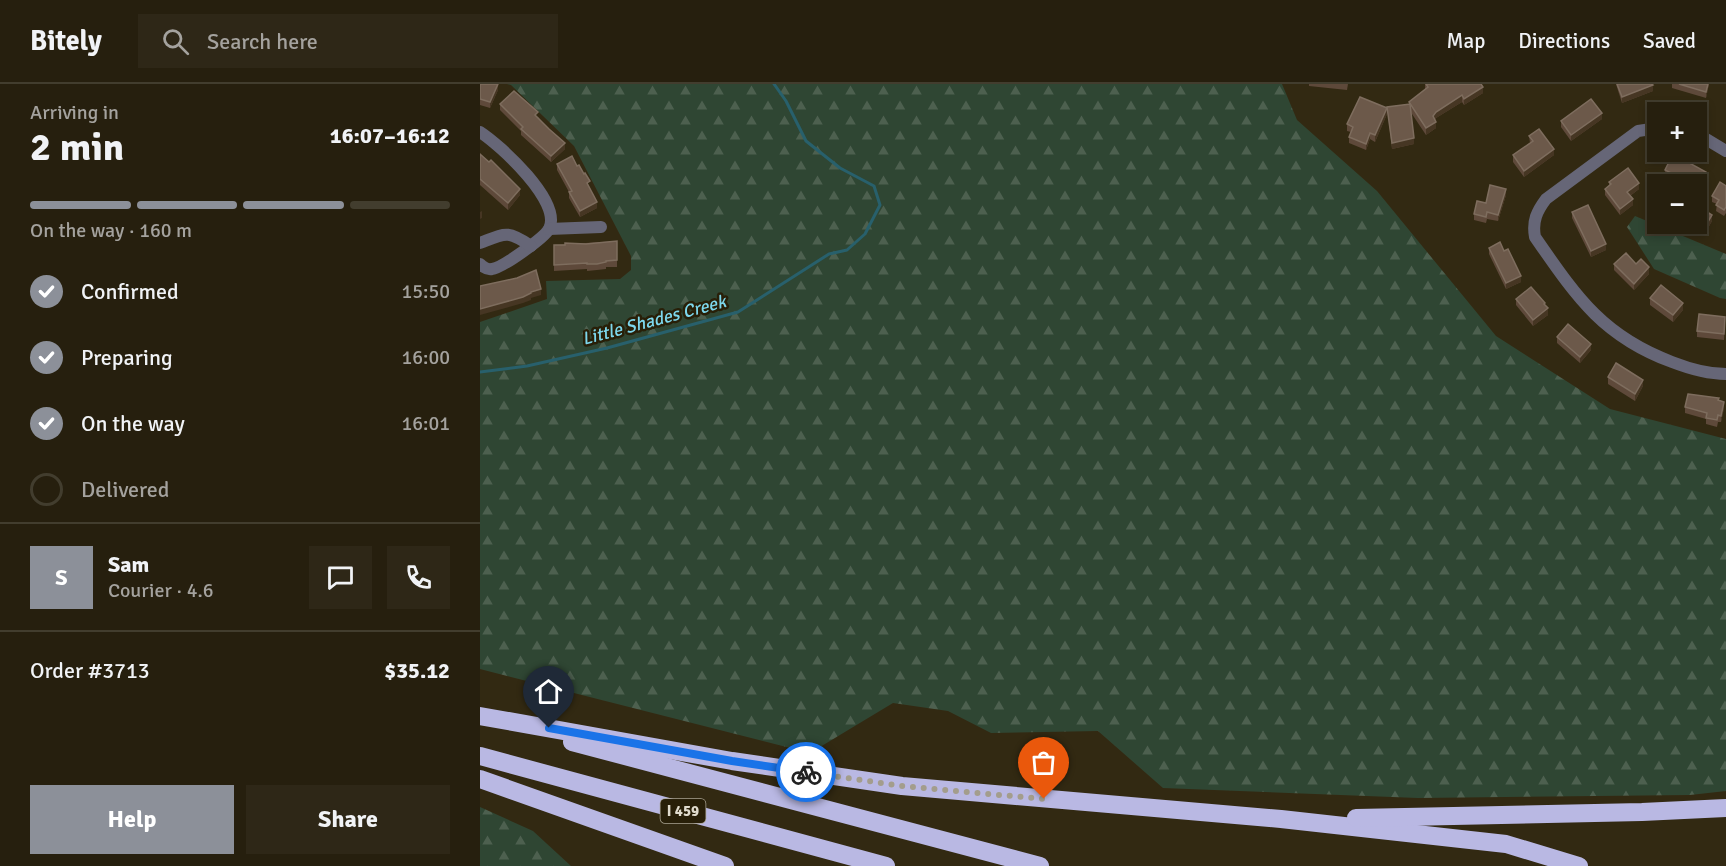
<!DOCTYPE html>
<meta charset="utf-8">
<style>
body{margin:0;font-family:Signika,sans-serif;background:#2e2717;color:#f1f3f6;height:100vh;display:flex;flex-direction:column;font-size:22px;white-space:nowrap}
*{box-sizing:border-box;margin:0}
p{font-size:20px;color:#a4a29e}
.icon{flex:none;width:33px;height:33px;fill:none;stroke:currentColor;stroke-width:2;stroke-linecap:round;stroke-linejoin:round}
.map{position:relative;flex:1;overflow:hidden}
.panel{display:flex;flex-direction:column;background:#261f0e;width:480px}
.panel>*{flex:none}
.fabs{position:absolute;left:1167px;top:18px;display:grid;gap:12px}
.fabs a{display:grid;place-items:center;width:60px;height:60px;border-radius:0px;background:#261f0e;box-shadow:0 3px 9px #0003,0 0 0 2px #423d2e;font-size:30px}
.pin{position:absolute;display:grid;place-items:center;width:51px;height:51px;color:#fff;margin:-62px -26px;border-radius:50% 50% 50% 0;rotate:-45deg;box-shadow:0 0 6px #0007}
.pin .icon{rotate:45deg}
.courier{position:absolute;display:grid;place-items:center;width:60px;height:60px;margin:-30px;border:4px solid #1a73e8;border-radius:50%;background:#fff;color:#222;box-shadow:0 2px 8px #0007}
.head em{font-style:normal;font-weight:800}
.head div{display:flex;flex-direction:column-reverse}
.head{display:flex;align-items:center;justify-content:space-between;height:102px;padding:0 30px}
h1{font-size:39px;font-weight:800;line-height:45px}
.bar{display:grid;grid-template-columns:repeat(4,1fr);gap:9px 6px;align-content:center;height:72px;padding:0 30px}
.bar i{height:8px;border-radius:4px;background:#423d2e}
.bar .active{background:#8c9099}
.bar p{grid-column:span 4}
.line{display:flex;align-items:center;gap:15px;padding:0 30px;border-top:2px solid #423d2e}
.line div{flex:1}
.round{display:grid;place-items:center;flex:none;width:63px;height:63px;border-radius:0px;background:#2e2717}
ol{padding:0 30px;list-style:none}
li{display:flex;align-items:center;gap:18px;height:66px}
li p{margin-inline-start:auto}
li .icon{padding:6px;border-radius:50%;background:#8c9099;color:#fff;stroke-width:4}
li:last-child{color:#a4a29e}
li i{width:33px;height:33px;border:3px solid #423d2e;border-radius:50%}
.action{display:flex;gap:12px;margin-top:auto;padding:12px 30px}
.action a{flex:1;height:69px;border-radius:0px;background:#8c9099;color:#fff;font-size:24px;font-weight:800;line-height:69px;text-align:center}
.action a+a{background:#2e2717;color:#f1f3f6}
header{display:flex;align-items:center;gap:36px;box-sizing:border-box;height:84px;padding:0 30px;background:#261f0e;border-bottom:2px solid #423d2e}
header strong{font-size:28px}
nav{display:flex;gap:33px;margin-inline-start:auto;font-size:21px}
.search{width:420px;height:54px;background:#2e2717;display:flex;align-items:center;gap:15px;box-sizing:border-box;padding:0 21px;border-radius:0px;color:#a4a29e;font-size:22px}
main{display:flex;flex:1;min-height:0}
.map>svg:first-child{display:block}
</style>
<header>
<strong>Bitely</strong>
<div class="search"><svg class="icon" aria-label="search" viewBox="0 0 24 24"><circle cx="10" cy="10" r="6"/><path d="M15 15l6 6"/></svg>Search here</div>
<nav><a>Map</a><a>Directions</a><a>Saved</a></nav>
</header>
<main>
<section class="panel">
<div class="head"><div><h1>2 min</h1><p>Arriving in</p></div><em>16:07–16:12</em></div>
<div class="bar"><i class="active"></i><i class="active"></i><i class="active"></i><i></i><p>On the way · 160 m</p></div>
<ol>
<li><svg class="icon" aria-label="check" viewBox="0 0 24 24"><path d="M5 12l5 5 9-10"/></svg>Confirmed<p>15:50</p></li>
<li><svg class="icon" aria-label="check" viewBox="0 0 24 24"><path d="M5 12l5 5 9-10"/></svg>Preparing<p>16:00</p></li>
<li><svg class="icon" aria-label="check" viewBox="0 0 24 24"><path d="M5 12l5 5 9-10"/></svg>On the way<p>16:01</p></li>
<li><i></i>Delivered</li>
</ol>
<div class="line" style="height:108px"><b class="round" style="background:#8c9099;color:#fff">S</b><div><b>Sam</b><p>Courier · 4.6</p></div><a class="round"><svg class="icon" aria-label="chat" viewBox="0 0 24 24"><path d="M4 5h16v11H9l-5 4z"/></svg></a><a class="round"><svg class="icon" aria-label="phone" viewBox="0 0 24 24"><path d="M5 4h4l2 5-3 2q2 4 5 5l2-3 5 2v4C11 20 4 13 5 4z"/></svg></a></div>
<div class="line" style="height:78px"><div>Order #3713</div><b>$35.12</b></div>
<div class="action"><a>Help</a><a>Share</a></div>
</section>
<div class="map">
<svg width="1246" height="782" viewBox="0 0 1246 782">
<defs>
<pattern id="forest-firs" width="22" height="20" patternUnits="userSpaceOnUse" patternTransform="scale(1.5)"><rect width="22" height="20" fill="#2f4633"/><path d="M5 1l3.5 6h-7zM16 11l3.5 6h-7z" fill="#4d604f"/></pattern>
</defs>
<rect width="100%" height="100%" fill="#322912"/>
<!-- forest -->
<g fill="url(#forest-firs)">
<path d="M 27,0 L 802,0 L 817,36 L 897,107 L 1016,252 L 1130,325 L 1246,355 L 1246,707 L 1210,711 L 938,714 L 683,704 L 618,647 L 511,649 L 468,627 L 413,619 L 330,669 L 0,585 L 0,238 L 67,215 L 66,197 L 140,195 L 151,186 L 151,172 L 94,62 L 31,1 Z"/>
<path d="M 1155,132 L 1246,170 L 1246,215 L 1240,214 L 1174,185 L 1147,143 Z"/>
<path d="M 0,723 L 53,747 L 91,782 L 0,782 Z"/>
</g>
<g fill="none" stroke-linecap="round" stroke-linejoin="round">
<!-- stream -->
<path stroke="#28606c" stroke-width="3" d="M 0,288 L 47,282 L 127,264 L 258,228 L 349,170 L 367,166 L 385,150 L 400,121 L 394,102 L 360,84 L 326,57 L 306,17 L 294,0"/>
<!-- street -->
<g stroke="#667" stroke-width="12">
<path d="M 1178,44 L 1158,47 L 1066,115 C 1057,127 1052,137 1055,153 C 1096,212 1122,252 1192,278 C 1210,285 1227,290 1246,290"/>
<path d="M 0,48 C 20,61 83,118 69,145 C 64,154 22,184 12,185 C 7,186 3,183 0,180"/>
<path d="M 1216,49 L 1246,67"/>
<path d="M 69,145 L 121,143"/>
<path d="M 0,159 C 26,149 27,146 51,162"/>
</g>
<!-- highway -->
<g stroke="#b9b8e3" stroke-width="18">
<path d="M 0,632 L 252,677 L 422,702 L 801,735 L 1026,760 L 1099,782"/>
<path d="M 92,658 L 560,782"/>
<path d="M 0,672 L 406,782"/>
<path d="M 0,695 L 245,782"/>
<path d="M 876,734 L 1162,728 L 1246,724"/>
</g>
</g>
<!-- wall -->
<g fill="#5e493a">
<path d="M 0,0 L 18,6 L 10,24 L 0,21 Z"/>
<path d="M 829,0 L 868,0 L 867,6 L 829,2 Z"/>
<path d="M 945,0 L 1001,0 L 1003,9 L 984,21 L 982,18 L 956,34 L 955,36 L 956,44 L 946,51 L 930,27 L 934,60 L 912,65 L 907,23 L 929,20 L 929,18 L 945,6 Z"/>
<path d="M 1136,0 L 1172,0 L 1173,7 L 1142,19 Z"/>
<path d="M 1192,0 L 1229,0 L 1226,14 L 1192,4 Z"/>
<path d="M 20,20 L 58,33 L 85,65 L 71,78 L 41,51 L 41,47 L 20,26 Z"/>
<path d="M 907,30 L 895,58 L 890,55 L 886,66 L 869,59 L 869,53 L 871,48 L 867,47 L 867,40 Z"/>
<path d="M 1122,35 L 1091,57 L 1081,43 L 1081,37 Z"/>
<path d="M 1049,52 L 1074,71 L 1044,93 L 1033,78 L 1033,71 L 1050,59 Z"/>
<path d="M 0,70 L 40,111 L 28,126 L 0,101 Z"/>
<path d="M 77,80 L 97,82 L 110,104 L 117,124 L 100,133 L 89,114 L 89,108 L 77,86 Z"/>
<path d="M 1185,86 L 1226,94 L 1219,110 L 1216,109 L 1216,100 L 1200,100 L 1185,93 Z"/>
<path d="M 1129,98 L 1159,105 L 1150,112 L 1153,121 L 1140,131 L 1125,111 L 1125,105 L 1129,102 Z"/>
<path d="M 1246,102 L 1246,129 L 1244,132 L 1236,127 L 1237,120 L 1232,118 L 1232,112 Z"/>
<path d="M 1026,111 L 1018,137 L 1007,135 L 1006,139 L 994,136 L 994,130 L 1006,119 Z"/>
<path d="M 1092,128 L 1126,166 L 1111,173 L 1092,134 Z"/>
<path d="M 1232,137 L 1225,149 L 1217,144 L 1217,138 Z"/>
<path d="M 137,157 L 137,183 L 126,183 L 126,185 L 117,186 L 107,187 L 107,185 L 74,187 L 74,161 Z"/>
<path d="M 1009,164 L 1041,198 L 1026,205 L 1009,170 Z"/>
<path d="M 1134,180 L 1156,180 L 1169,190 L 1154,206 L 1134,186 Z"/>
<path d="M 1170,214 L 1203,226 L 1193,238 L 1170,221 Z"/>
<path d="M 1036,215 L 1065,222 L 1068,231 L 1053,242 L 1036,221 Z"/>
<path d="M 1245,240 L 1244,256 L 1217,253 L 1217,247 Z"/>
<path d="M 1077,253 L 1111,266 L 1100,279 L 1077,259 Z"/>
<path d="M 1128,293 L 1163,302 L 1155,317 L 1128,300 Z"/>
<path d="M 1239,316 L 1244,324 L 1241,338 L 1238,338 L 1237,343 L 1226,340 L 1226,335 L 1205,329 L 1205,323 Z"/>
</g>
<!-- shaded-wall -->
<g fill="#463623">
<path d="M 18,0 L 18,6 L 10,24 L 10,18 Z"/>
<path d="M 1228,0 L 1229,0 L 1226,14 L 1226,8 Z"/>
<path d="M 1173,1 L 1173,7 L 1142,19 L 1142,13 Z"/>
<path d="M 1003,3 L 1003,9 L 984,21 L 984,15 Z"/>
<path d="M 982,11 L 982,18 L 956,34 L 953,38 L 953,32 L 956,28 Z"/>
<path d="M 907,24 L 907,30 L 895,58 L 895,51 Z"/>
<path d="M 1122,29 L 1122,35 L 1091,57 L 1091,51 Z"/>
<path d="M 956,38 L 956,44 L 946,51 L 946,44 Z"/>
<path d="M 890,49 L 890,55 L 886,66 L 886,60 Z"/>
<path d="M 934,54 L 934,60 L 912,65 L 912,59 Z"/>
<path d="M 85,59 L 85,65 L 71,78 L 71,72 Z"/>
<path d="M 1074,65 L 1074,71 L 1044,93 L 1044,87 Z"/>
<path d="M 1226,88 L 1226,94 L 1219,110 L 1219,103 Z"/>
<path d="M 1159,99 L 1159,105 L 1147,114 L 1147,108 Z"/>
<path d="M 40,105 L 40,111 L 28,126 L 28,119 Z"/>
<path d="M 1026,105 L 1026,111 L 1018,137 L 1018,131 Z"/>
<path d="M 1153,115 L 1153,121 L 1140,131 L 1140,125 Z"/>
<path d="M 117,118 L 117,124 L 100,133 L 100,127 Z"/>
<path d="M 2,127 L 2,134 L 0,135 L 0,128 Z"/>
<path d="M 1232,131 L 1232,137 L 1225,149 L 1225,143 Z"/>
<path d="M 1126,160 L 1126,166 L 1111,173 L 1111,167 Z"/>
<path d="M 1169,183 L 1169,190 L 1154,206 L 1154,200 Z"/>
<path d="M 1041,192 L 1041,198 L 1026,205 L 1026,199 Z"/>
<path d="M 61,205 L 61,211 L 51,214 L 51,216 L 43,219 L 0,231 L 0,225 Z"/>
<path d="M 1203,219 L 1203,226 L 1193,238 L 1193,231 Z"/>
<path d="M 1068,224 L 1068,231 L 1053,242 L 1053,236 Z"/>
<path d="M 1111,260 L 1111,266 L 1100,279 L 1100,273 Z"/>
<path d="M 1163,296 L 1163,302 L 1155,317 L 1155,310 Z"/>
<path d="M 1244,318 L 1244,324 L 1241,338 L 1241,332 Z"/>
</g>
<!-- building -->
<g fill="#6c594a" stroke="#7e6d5e" stroke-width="1.5">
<path d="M 0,0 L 18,0 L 10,18 L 0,15 Z"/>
<path d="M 946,0 L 1001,0 L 1003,3 L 984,15 L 982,11 L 956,28 L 953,32 L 956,38 L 946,44 L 929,18 L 948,3 Z"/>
<path d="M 1137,0 L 1172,0 L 1173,1 L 1142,13 Z"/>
<path d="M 1199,0 L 1228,0 L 1226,8 Z"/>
<path d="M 34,7 L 58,28 L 55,31 L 69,45 L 85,59 L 71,72 L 41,45 L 43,43 L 20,20 Z"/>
<path d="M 880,13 L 907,24 L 895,51 L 890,49 L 886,60 L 869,53 L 873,43 L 867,40 Z"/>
<path d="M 1111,15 L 1122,29 L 1091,51 L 1081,37 Z"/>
<path d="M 930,20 L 934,54 L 912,59 L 907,23 Z"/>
<path d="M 1059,45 L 1074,65 L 1044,87 L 1033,71 L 1053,57 L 1049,52 Z"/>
<path d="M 0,70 L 9,78 L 11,76 L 40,105 L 28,119 L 0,95 Z"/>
<path d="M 1193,70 L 1226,88 L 1219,103 L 1216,102 L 1216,100 L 1213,100 L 1185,86 Z"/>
<path d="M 92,72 L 97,82 L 99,81 L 104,90 L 105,89 L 110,97 L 107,99 L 117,118 L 100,127 L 89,108 L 92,107 L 77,80 Z"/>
<path d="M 1148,84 L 1159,99 L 1147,108 L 1153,115 L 1140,125 L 1125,105 L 1131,100 L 1129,98 Z"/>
<path d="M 1240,98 L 1246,102 L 1246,123 L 1244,126 L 1236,121 L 1239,116 L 1232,112 Z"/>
<path d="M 1010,101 L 1026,105 L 1018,131 L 1007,128 L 1006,133 L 994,130 L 997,117 L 1006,119 Z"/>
<path d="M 1108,121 L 1126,160 L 1111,167 L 1092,128 Z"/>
<path d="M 1224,126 L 1232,131 L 1225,143 L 1217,138 Z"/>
<path d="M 137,157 L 137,176 L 126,177 L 126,178 L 117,180 L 107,180 L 107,179 L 74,181 L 74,161 L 85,161 L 85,159 L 106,160 Z"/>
<path d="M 1020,158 L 1024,167 L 1028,165 L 1041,192 L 1026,199 L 1009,164 Z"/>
<path d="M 1146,169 L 1156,180 L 1161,175 L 1169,183 L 1154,200 L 1134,180 Z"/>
<path d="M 56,186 L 61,205 L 51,208 L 51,209 L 43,213 L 0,225 L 0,202 L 37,194 Z"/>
<path d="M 1181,201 L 1203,219 L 1193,231 L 1170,214 Z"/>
<path d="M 1051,203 L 1065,219 L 1064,220 L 1068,224 L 1053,236 L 1036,215 Z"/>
<path d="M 1219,230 L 1245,233 L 1244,250 L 1217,247 Z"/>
<path d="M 1088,240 L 1111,260 L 1100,273 L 1077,253 Z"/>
<path d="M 1136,279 L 1163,296 L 1155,310 L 1128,293 Z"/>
<path d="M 1208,310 L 1239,314 L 1238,316 L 1244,318 L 1241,332 L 1238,331 L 1237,336 L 1226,334 L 1227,329 L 1205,323 Z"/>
</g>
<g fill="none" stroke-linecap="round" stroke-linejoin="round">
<!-- done -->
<path stroke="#a39d8c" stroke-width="6" stroke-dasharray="0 10.8" d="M 326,688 L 422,702 L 564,715"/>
<!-- route -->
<path stroke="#1a73e8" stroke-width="8" d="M 69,644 L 252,677 L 326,688"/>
</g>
<g text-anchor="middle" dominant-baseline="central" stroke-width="5" stroke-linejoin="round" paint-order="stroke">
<!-- shield labels -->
<rect fill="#281f08" stroke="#a9a392" stroke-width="1.5" x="180.5" y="715" width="45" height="24" rx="4.5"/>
<g font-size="15" font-weight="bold" fill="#e0dbcd">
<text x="203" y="727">I 459</text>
</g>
<!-- water labels -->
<g font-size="18" font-style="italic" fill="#7dd7ec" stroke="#281f08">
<text transform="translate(174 236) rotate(-15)">Little Shades Creek</text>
</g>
</g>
</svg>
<div class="fabs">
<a>+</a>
<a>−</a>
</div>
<div class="pin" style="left:564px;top:715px;background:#ea580c"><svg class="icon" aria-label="bag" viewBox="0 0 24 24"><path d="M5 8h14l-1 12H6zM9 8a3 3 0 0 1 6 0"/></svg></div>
<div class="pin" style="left:69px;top:644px;background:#1f2937"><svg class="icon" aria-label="home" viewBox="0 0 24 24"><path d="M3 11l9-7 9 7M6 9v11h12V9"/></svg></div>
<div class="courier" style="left:326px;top:688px"><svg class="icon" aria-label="bike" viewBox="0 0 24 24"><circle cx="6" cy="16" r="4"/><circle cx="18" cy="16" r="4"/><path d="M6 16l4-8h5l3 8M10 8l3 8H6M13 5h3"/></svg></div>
</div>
</main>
